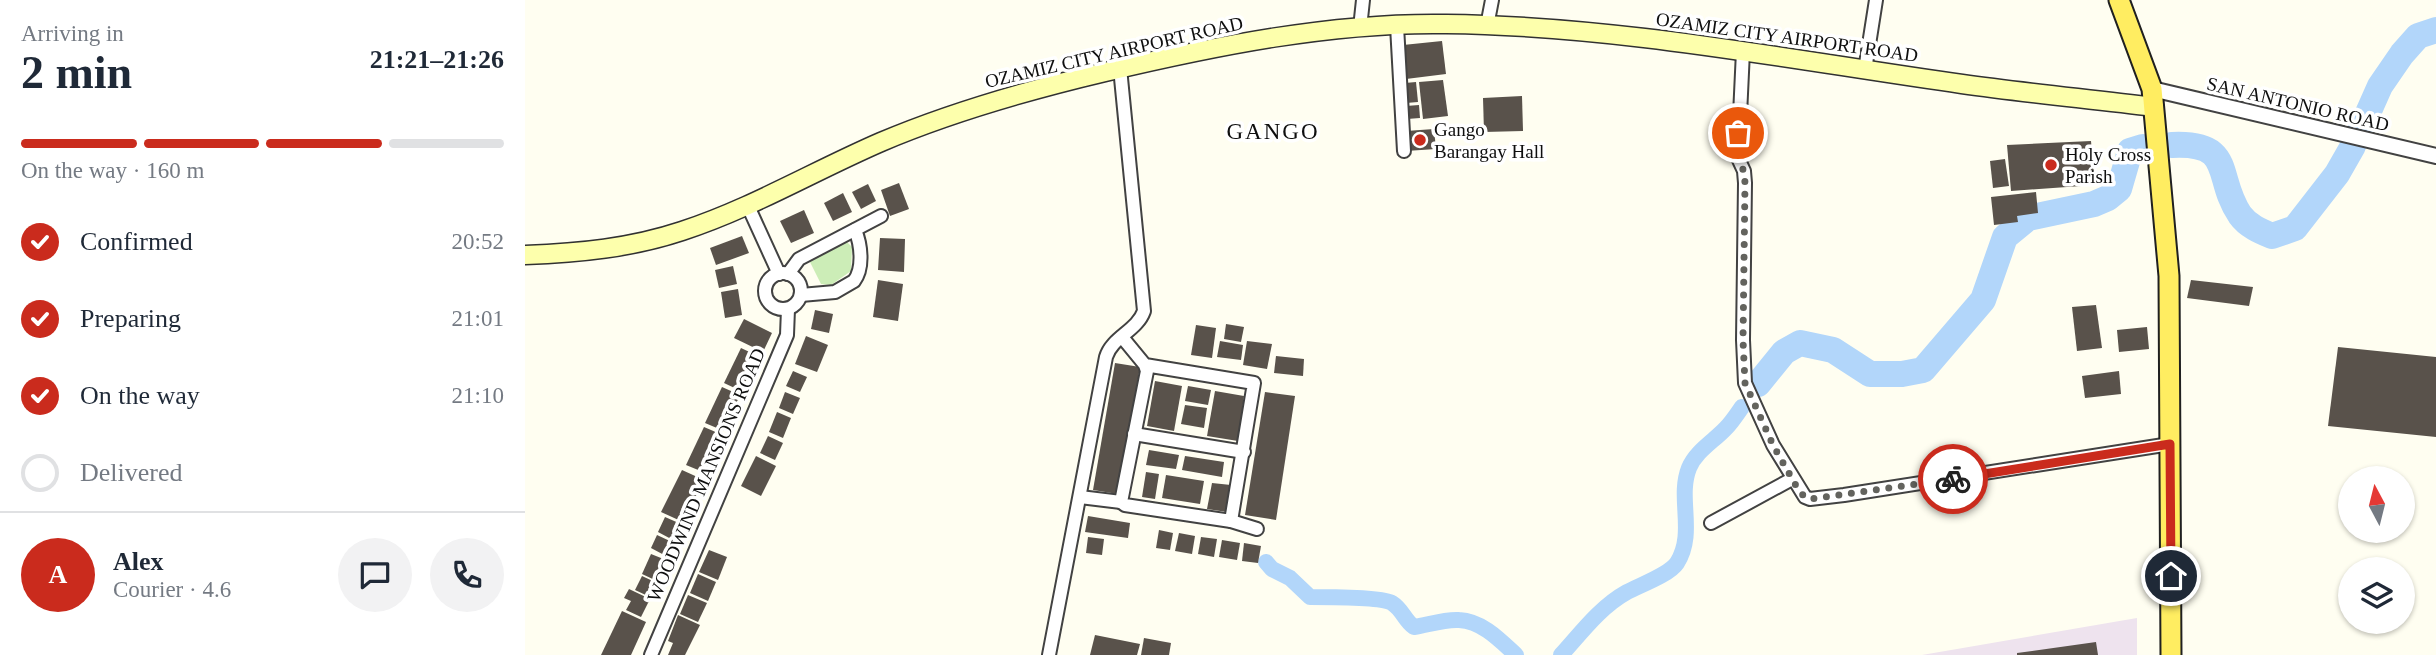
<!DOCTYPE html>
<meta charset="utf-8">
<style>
body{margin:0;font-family:Georgia,serif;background:#f2f2f3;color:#1f2937;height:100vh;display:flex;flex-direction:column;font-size:26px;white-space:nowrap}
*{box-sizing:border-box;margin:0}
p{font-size:23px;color:#747a83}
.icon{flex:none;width:38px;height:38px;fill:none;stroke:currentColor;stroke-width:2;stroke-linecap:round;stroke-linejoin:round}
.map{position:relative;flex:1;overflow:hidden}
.side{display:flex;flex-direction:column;background:#fff;width:525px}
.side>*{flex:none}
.needle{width:46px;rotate:353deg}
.tools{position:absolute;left:1813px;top:466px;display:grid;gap:14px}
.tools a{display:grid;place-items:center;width:77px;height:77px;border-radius:50%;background:#fff;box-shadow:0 2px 5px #0004;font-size:35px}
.pin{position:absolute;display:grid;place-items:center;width:60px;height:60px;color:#fff;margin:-30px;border:4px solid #fff;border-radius:50%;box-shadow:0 2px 7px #0007}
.courier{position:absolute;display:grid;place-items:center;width:70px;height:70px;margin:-35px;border:5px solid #ca2b1d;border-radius:50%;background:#fff;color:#222;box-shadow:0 2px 9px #0007}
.head em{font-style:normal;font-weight:600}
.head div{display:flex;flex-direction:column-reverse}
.head{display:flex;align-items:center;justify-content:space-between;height:119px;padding:0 21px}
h1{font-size:46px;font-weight:600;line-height:52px}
.bar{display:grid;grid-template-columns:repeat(4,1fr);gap:10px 7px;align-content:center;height:84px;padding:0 21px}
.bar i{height:9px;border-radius:5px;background:#e0e1e3}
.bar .current{background:#ca2b1d}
.bar p{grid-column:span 4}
.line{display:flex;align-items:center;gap:18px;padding:0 21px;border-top:2px solid #e0e1e3}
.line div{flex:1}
.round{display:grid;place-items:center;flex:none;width:74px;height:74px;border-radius:37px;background:#f2f2f3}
ol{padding:0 21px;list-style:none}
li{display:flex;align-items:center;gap:21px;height:77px}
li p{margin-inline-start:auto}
li .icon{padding:7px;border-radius:50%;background:#ca2b1d;color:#fff;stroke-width:4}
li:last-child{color:#747a83}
li i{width:38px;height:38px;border:4px solid #e0e1e3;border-radius:50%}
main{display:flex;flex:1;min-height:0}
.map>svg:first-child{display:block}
</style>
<main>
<section class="side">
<div class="head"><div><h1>2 min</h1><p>Arriving in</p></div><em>21:21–21:26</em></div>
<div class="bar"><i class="current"></i><i class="current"></i><i class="current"></i><i></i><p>On the way · 160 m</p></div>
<ol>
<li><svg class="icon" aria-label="check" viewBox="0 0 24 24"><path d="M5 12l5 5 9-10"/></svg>Confirmed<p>20:52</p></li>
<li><svg class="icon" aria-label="check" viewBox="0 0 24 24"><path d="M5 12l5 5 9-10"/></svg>Preparing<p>21:01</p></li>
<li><svg class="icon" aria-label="check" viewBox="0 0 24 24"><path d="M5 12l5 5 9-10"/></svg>On the way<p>21:10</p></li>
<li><i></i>Delivered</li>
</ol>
<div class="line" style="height:126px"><b class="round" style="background:#ca2b1d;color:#fff">A</b><div><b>Alex</b><p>Courier · 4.6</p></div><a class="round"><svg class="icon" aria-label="chat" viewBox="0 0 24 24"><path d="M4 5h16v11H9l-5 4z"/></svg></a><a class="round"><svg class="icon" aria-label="phone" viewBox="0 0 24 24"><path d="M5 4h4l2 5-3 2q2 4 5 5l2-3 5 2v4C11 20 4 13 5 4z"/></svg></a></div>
</section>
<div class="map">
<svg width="1911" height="655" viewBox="0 0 1911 655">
<rect width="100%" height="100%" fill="#fffef1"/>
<!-- industrial -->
<path fill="#eee3ee" d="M 1612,618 L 1612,655 L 1397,655 Z"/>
<!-- green -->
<path fill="#ccedb7" d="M 322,242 L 327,247 L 326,271 L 306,285 L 296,284 L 284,260 L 315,243 Z"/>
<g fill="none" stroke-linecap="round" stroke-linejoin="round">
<!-- canal -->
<g stroke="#b2d6fa" stroke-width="16">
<path d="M 741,562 L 747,569 L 765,578 L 785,597 C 799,597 857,597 867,603 C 878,610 879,620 889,627 C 903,625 919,619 934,620 C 957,621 975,640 991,655"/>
<path d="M 1036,655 C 1056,633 1075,607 1102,592 C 1115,585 1144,575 1152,563 C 1171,533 1152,498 1164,468 C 1171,451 1189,441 1201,428 C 1207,422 1212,414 1217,407"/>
</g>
<!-- river -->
<g stroke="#b2d6fa" stroke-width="26">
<path d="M 1835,131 L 1855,86 L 1877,54 L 1893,36 L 1911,30"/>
<path d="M 1647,145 C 1711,142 1689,177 1715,215 C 1723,226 1735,231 1747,236 L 1770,228 L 1812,174 L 1828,146"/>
<path d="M 1233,384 L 1259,352 L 1275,343 L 1308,350 L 1345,374 L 1377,374 L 1398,370 L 1458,300 L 1480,237 L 1503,218 L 1569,204 L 1583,198 L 1594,189 L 1605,151 L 1618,147"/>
</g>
</g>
<!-- building -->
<g fill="#59524b">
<path d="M 917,41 L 921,74 L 881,79 L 878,45 Z"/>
<path d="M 918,80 L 923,116 L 898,119 L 894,82 Z"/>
<path d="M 891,82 L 893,102 L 881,103 L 880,83 Z"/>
<path d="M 997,96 L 998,131 L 959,132 L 958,98 Z"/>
<path d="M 894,105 L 895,118 L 882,119 L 881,106 Z"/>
<path d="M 909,129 L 911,149 L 881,151 L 881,131 Z"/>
<path d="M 1566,141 L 1570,185 L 1486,191 L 1482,145 Z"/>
<path d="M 1480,159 L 1484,186 L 1468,188 L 1465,161 Z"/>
<path d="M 374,183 L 384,209 L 365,216 L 356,190 Z"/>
<path d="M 343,184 L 351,201 L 336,209 L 327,192 Z"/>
<path d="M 1511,192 L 1513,213 L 1492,216 L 1493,222 L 1469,225 L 1466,197 Z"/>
<path d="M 318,193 L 327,212 L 308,221 L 299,203 Z"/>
<path d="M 279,210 L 289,233 L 266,243 L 255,221 Z"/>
<path d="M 217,236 L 224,253 L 191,265 L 185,248 Z"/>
<path d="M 355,238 L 380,239 L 379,272 L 353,270 Z"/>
<path d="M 208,266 L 212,284 L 194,288 L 190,270 Z"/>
<path d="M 353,280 L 378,284 L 373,321 L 348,317 Z"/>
<path d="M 1666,280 L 1728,287 L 1724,306 L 1662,298 Z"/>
<path d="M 213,289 L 217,315 L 200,318 L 196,292 Z"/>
<path d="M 1571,305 L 1577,348 L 1552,351 L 1547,307 Z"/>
<path d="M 290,310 L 308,314 L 304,333 L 286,329 Z"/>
<path d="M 219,319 L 247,333 L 238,352 L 209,338 Z"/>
<path d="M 701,324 L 719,327 L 716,342 L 699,339 Z"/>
<path d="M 671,325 L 691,328 L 687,358 L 666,355 Z"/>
<path d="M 1622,327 L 1624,349 L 1594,352 L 1592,330 Z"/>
<path d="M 281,336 L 303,345 L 292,372 L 270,364 Z"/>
<path d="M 695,341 L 718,345 L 716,360 L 692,357 Z"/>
<path d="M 722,341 L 747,344 L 742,369 L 718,365 Z"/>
<path d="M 1813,347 L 1911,357 L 1911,437 L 1803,426 Z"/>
<path d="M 216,348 L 233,356 L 216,391 L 199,383 Z"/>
<path d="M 751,356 L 779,359 L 778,376 L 749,373 Z"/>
<path d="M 590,363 L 615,367 L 593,494 L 568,490 Z"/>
<path d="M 268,371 L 282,377 L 275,392 L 261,386 Z"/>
<path d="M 1594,371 L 1596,394 L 1560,398 L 1557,376 Z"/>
<path d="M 630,381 L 657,386 L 649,431 L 622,426 Z"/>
<path d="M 663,386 L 686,390 L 683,405 L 660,401 Z"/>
<path d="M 197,387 L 215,395 L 199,431 L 180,423 Z"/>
<path d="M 690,391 L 719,396 L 713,441 L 682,436 Z"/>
<path d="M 260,392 L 275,398 L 268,414 L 254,408 Z"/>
<path d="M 740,392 L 770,396 L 751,520 L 720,515 Z"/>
<path d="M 660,405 L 682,408 L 679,428 L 656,424 Z"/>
<path d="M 252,412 L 266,418 L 258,438 L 244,432 Z"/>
<path d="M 179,427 L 200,436 L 183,474 L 161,465 Z"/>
<path d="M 243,436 L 258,443 L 250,460 L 235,453 Z"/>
<path d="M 624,450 L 654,455 L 651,469 L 621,465 Z"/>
<path d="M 231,456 L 251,466 L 236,496 L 216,486 Z"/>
<path d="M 660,456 L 699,462 L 697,477 L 657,470 Z"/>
<path d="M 157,470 L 179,480 L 158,522 L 136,512 Z"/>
<path d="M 621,472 L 634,474 L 630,499 L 617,497 Z"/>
<path d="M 641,475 L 679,481 L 675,504 L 637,498 Z"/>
<path d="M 687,483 L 706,485 L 702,512 L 682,509 Z"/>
<path d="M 563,516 L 605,523 L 603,538 L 560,532 Z"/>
<path d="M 140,517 L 156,524 L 148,540 L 133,532 Z"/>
<path d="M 634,530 L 648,533 L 645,550 L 631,548 Z"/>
<path d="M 654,533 L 670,536 L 667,554 L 650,551 Z"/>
<path d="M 132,535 L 147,542 L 141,556 L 126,548 Z"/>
<path d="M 563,537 L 579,539 L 577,555 L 561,553 Z"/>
<path d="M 676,537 L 692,539 L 689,557 L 673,554 Z"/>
<path d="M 697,540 L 715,543 L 712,560 L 694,557 Z"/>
<path d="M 719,543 L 736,546 L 733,563 L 717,561 Z"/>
<path d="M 184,550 L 202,557 L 193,580 L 174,572 Z"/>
<path d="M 126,554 L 141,560 L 132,581 L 117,574 Z"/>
<path d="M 173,574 L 191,582 L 183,601 L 165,593 Z"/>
<path d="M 117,576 L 132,583 L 125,597 L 110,590 Z"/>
<path d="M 104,589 L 125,599 L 116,617 L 101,610 L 106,601 L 99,598 Z"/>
<path d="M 163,595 L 182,603 L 173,622 L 155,614 Z"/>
<path d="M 97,611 L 121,622 L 106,655 L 76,655 Z"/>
<path d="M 153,615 L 175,625 L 160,655 L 143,655 L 148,643 L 143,641 Z"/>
<path d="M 570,635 L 615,644 L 612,655 L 565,655 Z"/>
<path d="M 619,638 L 646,643 L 644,655 L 616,655 Z"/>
<path d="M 1571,642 L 1573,655 L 1492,655 L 1492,653 Z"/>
</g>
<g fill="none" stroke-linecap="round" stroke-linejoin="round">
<!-- minor casing -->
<g stroke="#424242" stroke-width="16">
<g id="minor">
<path d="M 872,26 L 879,151"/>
<path d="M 962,26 L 967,0"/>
<path d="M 835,28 L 838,0"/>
<path d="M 1218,51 L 1213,158 L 1219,171 L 1220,183 L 1218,340 L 1220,383 L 1248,445 L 1280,497 L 1285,499 L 1319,495 L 1645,444"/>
<path d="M 1340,70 L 1351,0"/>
<path d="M 223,206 L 254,274"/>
<circle cx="258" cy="291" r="18"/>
<path d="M 263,274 L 274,259 L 356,216"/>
<path d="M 276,295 L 310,292 L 329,281 C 339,268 336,244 330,230"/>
<path d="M 597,337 L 620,365 L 622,371 L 596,502 L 600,505 L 706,521 L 729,383 L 620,365"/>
<path d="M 609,434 L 719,452"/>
<path d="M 555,497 L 596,502"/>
<path d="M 706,521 L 732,529"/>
<path d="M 1186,523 L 1267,479"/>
<path d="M 126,655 L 262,335 L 263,309"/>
<path d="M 524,655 L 581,357 C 587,337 612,331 619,311 L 595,68"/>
</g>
</g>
<!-- tertiary casing -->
<g stroke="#424242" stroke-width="18">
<path id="tertiary" d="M 1627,89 L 1911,156"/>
</g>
<!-- secondary casing -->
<g stroke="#313131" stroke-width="21">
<path id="secondary" d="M 0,255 C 54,253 106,248 157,231 C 227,208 289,171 356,142 C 429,111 504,90 580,72 C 690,46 808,22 921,24 C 1095,26 1266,60 1437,84 C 1501,93 1565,99 1629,107"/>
</g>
<!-- primary casing -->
<g stroke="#202020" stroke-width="23">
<path id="primary" d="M 1594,0 L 1627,89 L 1644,276 L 1646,655"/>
</g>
<!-- minor -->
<use href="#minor" stroke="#fff" stroke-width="12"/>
<!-- tertiary -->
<use href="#tertiary" stroke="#fff" stroke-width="14"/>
<!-- secondary -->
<use href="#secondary" stroke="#fdffac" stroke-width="18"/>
<!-- primary -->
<use href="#primary" stroke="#ffed61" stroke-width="19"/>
</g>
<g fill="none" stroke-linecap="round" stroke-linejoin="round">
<!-- done -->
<path stroke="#63635e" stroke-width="7" stroke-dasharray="0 12.6" d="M 1213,133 L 1213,162 L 1219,171 L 1220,183 L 1218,340 L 1220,383 L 1248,445 L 1274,491 L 1280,497 L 1285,499 L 1428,479"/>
<!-- route -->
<path stroke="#ca2b1d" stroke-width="9" d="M 1428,479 L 1645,444 L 1646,576"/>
</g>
<!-- markers -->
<g fill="#ca2b1d" stroke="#fff" stroke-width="2.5">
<circle cx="895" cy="140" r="7"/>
<circle cx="1526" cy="165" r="7"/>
</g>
<g text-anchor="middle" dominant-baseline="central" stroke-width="7" stroke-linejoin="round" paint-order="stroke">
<!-- street labels -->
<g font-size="19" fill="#0f0f0f" stroke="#fff">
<text transform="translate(1262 37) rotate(8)">OZAMIZ CITY AIRPORT ROAD</text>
<text transform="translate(589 52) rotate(-13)">OZAMIZ CITY AIRPORT ROAD</text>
<text transform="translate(1773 104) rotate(13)">SAN ANTONIO ROAD</text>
<text transform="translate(181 475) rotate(-67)">WOODWIND MANSIONS ROAD</text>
</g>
<!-- poi labels -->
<g font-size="19" fill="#0f0f0f" stroke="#fff" text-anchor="start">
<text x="909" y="129">Gango<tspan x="909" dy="22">Barangay Hall</tspan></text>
<text x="1540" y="154">Holy Cross<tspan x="1540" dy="22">Parish</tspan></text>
</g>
<!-- quarter labels -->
<g font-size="23" letter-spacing="2" fill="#0f0f0f" stroke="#fff">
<text x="748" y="131">GANGO</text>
</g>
</g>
</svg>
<div class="tools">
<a><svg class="needle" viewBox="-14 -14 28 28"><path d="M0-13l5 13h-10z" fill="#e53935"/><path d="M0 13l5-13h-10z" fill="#747a83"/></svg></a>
<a><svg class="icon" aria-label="layers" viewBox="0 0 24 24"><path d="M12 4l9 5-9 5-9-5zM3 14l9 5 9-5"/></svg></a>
</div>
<div class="pin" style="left:1213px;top:133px;background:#ea580c"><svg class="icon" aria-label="bag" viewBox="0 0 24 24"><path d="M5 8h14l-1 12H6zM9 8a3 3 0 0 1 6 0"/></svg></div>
<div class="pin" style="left:1646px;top:576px;background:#1f2937"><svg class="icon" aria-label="home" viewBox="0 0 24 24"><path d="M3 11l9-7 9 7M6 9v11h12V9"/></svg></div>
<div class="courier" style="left:1428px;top:479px"><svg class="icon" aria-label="bike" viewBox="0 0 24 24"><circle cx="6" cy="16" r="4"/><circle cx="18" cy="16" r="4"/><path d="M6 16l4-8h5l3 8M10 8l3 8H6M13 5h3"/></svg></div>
</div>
</main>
